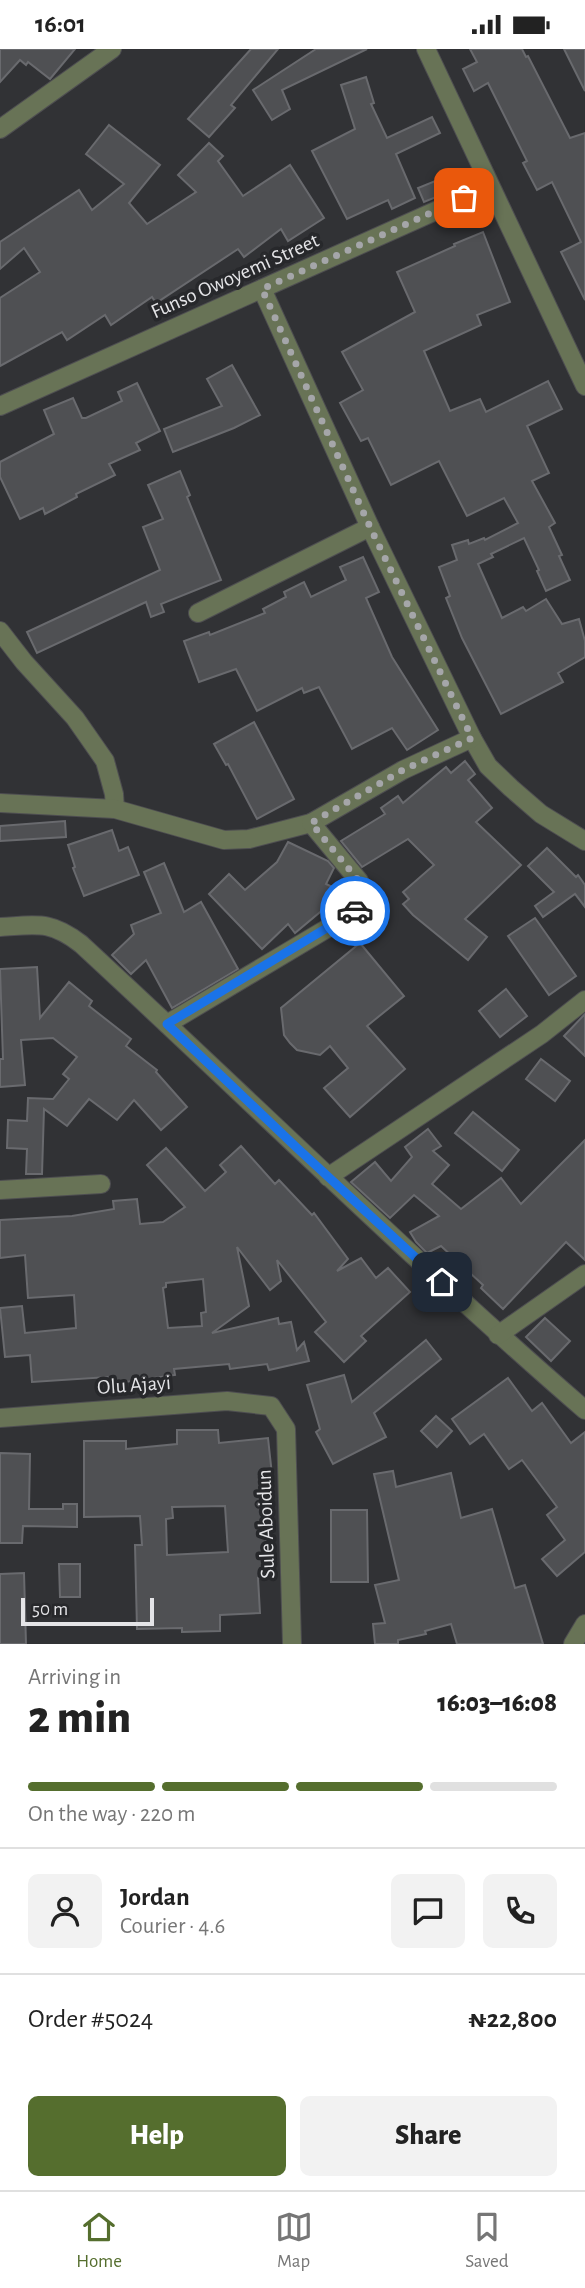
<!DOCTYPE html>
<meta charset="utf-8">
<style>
body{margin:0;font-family:"Alegreya Sans",sans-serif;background:#f2f2f2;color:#222;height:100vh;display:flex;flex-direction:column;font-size:26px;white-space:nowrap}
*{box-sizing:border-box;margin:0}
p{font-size:23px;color:#767676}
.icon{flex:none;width:38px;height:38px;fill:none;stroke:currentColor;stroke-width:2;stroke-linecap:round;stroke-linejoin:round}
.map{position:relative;height:1595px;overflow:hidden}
.side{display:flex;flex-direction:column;background:#fff;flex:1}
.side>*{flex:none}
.scale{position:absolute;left:21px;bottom:18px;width:133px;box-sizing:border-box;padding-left:7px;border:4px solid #e4e4e7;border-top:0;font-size:19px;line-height:24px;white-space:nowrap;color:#e4e4e7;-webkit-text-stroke:5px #27282b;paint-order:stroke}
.pin{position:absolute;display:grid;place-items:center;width:60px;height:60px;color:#fff;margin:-30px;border-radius:14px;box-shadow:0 4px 10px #0006}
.courier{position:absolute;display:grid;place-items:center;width:70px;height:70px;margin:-35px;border:5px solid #1a73e8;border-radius:50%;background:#fff;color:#222;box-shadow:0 2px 9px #0007}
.summary em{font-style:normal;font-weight:800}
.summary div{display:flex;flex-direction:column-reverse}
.summary{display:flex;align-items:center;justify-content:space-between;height:119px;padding:0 28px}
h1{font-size:46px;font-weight:800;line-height:52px}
.bar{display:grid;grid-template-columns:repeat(4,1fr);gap:10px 7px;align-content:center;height:84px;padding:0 28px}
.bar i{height:9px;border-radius:5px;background:#e0e0e0}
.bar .current{background:#556e2e}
.bar p{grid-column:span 4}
.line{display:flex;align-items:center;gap:18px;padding:0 28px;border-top:2px solid #e0e0e0}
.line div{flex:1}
.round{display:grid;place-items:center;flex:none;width:74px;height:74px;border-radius:10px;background:#f2f2f2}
.primary-button{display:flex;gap:14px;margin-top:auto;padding:14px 28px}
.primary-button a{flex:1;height:80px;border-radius:10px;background:#556e2e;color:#fff;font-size:28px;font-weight:800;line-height:80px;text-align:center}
.primary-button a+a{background:#f2f2f2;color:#222}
.status{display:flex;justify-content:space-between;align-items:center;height:49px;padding:0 35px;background:#fff;direction:ltr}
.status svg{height:19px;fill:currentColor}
.menu{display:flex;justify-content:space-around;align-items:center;height:98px;border-top:2px solid #e0e0e0;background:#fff;font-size:19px;color:#767676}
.menu a{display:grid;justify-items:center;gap:4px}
.menu .current{color:#556e2e}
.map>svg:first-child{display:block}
</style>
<div class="status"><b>16:01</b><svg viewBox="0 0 49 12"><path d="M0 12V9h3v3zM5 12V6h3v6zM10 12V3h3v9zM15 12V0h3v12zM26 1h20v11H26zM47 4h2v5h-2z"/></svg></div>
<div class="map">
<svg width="585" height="1595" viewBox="0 0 585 1595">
<rect width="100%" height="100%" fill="#313235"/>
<!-- building -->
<g fill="#4f5053" stroke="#696a6e" stroke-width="2" fill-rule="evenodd">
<path d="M 0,0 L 75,0 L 50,30 L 28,13 L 26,16 L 20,11 L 0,33 Z"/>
<path d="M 251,0 L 278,0 L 231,56 L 235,59 L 209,88 L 188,70 Z"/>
<path d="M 316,0 L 367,0 L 282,41 L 290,60 L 272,71 L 253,41 Z"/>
<path d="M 470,0 L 522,0 L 526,8 L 528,7 L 570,89 L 585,84 L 585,251 L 561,203 L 581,193 L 552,133 L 537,141 L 523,114 L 527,112 L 488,34 L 474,42 L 463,20 L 477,13 Z"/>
<path d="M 564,0 L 585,0 L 585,42 Z"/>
<path d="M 366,28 L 374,54 L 371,55 L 387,89 L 432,68 L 440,84 L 396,105 L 415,149 L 392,160 L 388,151 L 347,170 L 312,102 L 355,80 L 341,36 Z"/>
<path d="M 109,76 L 160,116 L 129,154 L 147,175 L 196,143 L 178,126 L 209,94 L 223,107 L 218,112 L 243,147 L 290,116 L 324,169 L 288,192 L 281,180 L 244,208 L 238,200 L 156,254 L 152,248 L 111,276 L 105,266 L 67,291 L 62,283 L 0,317 L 0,249 L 40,223 L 24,199 L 0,220 L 0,193 L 79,141 L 92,161 L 124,135 L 86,105 Z"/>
<path d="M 450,126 L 456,140 L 424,153 L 418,139 Z"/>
<path d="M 483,183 L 510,253 L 477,266 L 481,276 L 424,302 L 450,362 L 480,350 L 486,363 L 548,332 L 562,360 L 527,377 L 549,424 L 532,432 L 555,474 L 549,478 L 562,506 L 559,507 L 570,531 L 546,542 L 537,522 L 539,521 L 524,489 L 491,505 L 493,508 L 478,515 L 502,569 L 523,558 L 526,562 L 546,550 L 562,575 L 579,570 L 585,592 L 585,608 L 558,624 L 563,633 L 501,665 L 462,589 L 446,549 L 450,547 L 439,518 L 457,511 L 452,496 L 468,491 L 469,495 L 484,489 L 485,491 L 518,474 L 504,449 L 467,467 L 439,412 L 391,436 L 368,389 L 361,392 L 340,354 L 363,341 L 342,303 L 415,263 L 397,223 L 455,197 L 454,195 Z"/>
<path d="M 232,316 L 260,366 L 234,379 L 173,403 L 164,380 L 222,357 L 207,330 Z"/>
<path d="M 137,334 L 160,382 L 136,394 L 140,401 L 109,415 L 115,426 L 76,445 L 77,448 L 45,465 L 43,459 L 20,470 L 0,428 L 0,413 L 54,385 L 44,361 L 73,349 L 82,369 L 86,369 L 122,352 L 118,343 Z"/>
<path d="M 180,422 L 190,446 L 187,448 L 221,531 L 161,555 L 164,563 L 151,568 L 146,553 L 37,604 L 27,583 L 160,521 L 143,478 L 163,470 L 148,436 Z"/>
<path d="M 363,508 L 379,543 L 366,549 L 392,608 L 438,681 L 407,701 L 392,679 L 352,700 L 319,638 L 304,644 L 302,639 L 257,662 L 236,620 L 199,633 L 184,592 L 209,583 L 210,586 L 265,564 L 263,560 L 286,548 L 284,543 L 304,533 L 311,548 L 346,531 L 340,518 Z"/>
<path d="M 254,673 L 294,750 L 257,770 L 228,715 L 226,716 L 214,695 Z"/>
<path d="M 465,712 L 475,725 L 468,731 L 492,759 L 476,773 L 521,816 L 465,870 L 487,888 L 468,911 L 413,866 L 403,855 L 409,850 L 403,843 L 434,816 L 408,790 L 362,818 L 341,792 L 385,765 L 381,759 L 398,747 L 403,754 L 446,718 L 451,724 Z"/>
<path d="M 65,772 L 66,788 L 0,792 L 0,777 Z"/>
<path d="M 112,781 L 119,802 L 128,798 L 139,826 L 84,847 L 73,819 L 75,818 L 68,796 Z"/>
<path d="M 288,793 L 328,812 L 334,819 L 326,835 L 347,845 L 341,858 L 331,854 L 295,884 L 288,875 L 262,900 L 209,845 L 229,825 L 245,841 L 277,813 Z"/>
<path d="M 547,799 L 576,828 L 578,826 L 585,836 L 585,858 L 575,845 L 543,868 L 535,857 L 554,843 L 528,817 Z"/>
<path d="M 164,814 L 184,863 L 201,853 L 238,920 L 172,959 L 146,911 L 131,925 L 112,906 L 134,885 L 131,876 L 161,864 L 144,823 Z"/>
<path d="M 535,869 L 576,927 L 549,946 L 508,887 Z"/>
<path d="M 360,894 L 404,947 L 367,977 L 405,1020 L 350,1068 L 324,1039 L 348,1019 L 330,997 L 320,1006 L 297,1001 L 290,994 L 284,986 L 281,959 Z"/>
<path d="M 37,918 L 40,969 L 69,933 L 92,952 L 89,957 L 131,990 L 126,997 L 157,1021 L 156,1023 L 187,1058 L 161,1081 L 134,1051 L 117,1071 L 89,1050 L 67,1077 L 44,1060 L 42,1125 L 26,1125 L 27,1100 L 7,1099 L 8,1071 L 27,1072 L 28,1049 L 53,1050 L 69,1030 L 63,1025 L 77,1008 L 53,989 L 21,991 L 25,1036 L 0,1038 L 0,1010 L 3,1010 L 0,920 Z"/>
<path d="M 506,940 L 527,967 L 500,988 L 479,962 Z"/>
<path d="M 585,965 L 585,1007 L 564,987 Z"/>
<path d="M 541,1010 L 570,1032 L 555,1052 L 526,1030 Z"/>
<path d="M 473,1063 L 519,1101 L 502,1122 L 455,1084 Z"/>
<path d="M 428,1080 L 441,1097 L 433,1102 L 449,1116 L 432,1135 L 461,1160 L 501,1129 L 521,1155 L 585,1091 L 585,1211 L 566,1193 L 503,1260 L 481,1239 L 483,1236 L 441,1197 L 427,1204 L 416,1193 L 410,1183 L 439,1167 L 414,1146 L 390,1169 L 351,1133 L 375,1113 L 391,1132 L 412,1108 L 405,1098 Z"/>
<path d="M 241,1097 L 275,1135 L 279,1131 L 312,1166 L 314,1164 L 348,1210 L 337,1222 L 361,1209 L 376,1229 L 388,1219 L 410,1243 L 361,1287 L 366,1292 L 344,1313 L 315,1283 L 326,1273 L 277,1211 L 281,1232 L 270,1241 L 237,1198 L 249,1257 L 212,1284 L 278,1269 L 279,1275 L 291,1273 L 297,1301 L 304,1293 L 309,1312 L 269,1321 L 267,1315 L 230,1320 L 229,1315 L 174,1320 L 175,1326 L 125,1333 L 125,1337 L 109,1339 L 108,1328 L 32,1333 L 30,1306 L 5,1308 L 0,1259 L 22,1257 L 25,1284 L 76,1279 L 74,1246 L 28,1249 L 25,1206 L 0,1209 L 0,1171 L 72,1167 L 114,1160 L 113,1152 L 137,1150 L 140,1175 L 163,1173 L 185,1158 L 147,1116 L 166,1099 L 205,1142 L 226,1123 L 220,1116 ZM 203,1230 L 206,1263 L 201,1264 L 202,1277 L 168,1279 L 163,1239 L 166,1238 L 166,1234 Z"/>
<path d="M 545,1269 L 570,1292 L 551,1312 L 526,1288 Z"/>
<path d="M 426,1291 L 441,1310 L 374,1364 L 386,1388 L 333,1415 L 316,1383 L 320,1380 L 307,1336 L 344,1326 L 352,1353 Z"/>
<path d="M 508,1329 L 532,1362 L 542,1354 L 571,1394 L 585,1383 L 585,1503 L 557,1527 L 542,1510 L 565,1491 L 547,1466 L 557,1458 L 522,1411 L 509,1420 L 484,1385 L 470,1395 L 452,1370 Z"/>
<path d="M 436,1367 L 452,1382 L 437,1398 L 421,1382 Z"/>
<path d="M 177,1381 L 218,1381 L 219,1394 L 268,1389 L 273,1435 L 263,1436 L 267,1510 L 271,1510 L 271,1528 L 258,1529 L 260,1564 L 220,1566 L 220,1582 L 182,1583 L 182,1579 L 137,1580 L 135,1496 L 142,1496 L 140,1467 L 84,1468 L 84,1392 L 126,1392 L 126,1400 L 177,1395 ZM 225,1457 L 228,1503 L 167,1506 L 166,1470 L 173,1469 L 172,1458 Z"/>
<path d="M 0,1404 L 30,1405 L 29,1460 L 63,1460 L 63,1455 L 77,1455 L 77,1478 L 23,1477 L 22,1494 L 0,1494 Z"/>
<path d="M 393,1422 L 396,1438 L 451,1424 L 461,1469 L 492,1460 L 515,1539 L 525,1536 L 543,1595 L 457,1595 L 451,1575 L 425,1582 L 426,1585 L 398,1591 L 398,1595 L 375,1595 L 373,1575 L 385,1574 L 375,1536 L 399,1531 L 374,1425 Z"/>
<path d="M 331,1461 L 367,1461 L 368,1533 L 331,1533 Z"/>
<path d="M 59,1515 L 80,1515 L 80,1548 L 60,1548 Z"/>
<path d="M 24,1524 L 26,1595 L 0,1595 L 0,1525 Z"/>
</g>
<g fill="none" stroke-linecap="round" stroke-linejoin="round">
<!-- minor casing -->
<g stroke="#4e4e51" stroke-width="20">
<g id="minor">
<path d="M 426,0 L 585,337"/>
<path d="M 0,80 L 112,0"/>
<path d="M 262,240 L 370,478 L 472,689 L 488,717 L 511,739 L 541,765 L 585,792"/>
<path d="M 0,357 L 489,138"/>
<path d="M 198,564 L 370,478"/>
<path d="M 0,582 L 24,613 L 75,669 L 105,712 L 114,745 L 115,760"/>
<path d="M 0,754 L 115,760 L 224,791 L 249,790 L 311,774 L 403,721 L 472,689"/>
<path d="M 0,878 C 37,876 50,871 81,895 C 249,1050 412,1211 585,1361"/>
<path d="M 167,975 L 353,864 L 365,849 L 359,832 L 311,774"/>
<path d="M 328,1128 L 542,985 L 585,951"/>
<path d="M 0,1141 L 101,1135"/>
<path d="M 498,1286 L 585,1225"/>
<path d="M 0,1369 L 227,1352 L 271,1357 L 286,1380 L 292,1595"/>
<path d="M 573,1595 L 585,1575"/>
</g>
</g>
<!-- minor -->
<use href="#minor" stroke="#687356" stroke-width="18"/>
</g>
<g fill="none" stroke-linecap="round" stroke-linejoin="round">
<!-- done -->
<path stroke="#a5a6a9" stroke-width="7" stroke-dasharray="0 12.6" d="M 355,862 L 365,849 L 359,832 L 311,774 L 403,721 L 472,689 L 370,478 L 262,240 L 464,149"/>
<!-- route -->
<path stroke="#1a73e8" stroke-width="9" d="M 355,862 L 167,975 L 296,1098 L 442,1233"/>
</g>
<g text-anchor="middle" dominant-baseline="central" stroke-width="7" stroke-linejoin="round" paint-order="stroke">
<!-- street labels -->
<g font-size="21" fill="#e4e4e7" stroke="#27282b">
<text transform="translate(235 227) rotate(-24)">Funso Owoyemi Street</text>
<text transform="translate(134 1336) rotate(-4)">Olu Ajayi</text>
<text transform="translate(266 1475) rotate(-92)">Sule Aboidun</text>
</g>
</g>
</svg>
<div class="scale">50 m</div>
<div class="pin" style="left:464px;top:149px;background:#ea580c"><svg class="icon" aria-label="bag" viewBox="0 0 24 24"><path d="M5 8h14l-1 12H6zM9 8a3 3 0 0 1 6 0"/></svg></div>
<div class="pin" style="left:442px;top:1233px;background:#1f2937"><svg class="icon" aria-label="home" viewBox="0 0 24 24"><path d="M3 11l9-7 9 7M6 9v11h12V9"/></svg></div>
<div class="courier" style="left:355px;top:862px"><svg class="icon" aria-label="car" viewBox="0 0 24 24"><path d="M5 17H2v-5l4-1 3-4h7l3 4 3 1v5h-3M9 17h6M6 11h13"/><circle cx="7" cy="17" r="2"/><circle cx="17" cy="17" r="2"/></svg></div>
</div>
<section class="side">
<div class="summary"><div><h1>2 min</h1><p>Arriving in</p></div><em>16:03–16:08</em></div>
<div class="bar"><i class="current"></i><i class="current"></i><i class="current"></i><i></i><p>On the way · 220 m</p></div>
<div class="line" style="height:126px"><a class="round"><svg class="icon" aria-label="person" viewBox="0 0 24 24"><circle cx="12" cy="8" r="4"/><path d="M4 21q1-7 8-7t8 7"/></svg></a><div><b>Jordan</b><p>Courier · 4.6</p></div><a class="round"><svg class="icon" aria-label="chat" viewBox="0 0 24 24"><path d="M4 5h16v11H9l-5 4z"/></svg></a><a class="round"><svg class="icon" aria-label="phone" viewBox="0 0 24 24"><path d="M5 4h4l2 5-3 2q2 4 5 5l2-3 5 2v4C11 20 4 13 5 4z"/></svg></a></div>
<div class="line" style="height:91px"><div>Order #5024</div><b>₦22,800</b></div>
<div class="primary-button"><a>Help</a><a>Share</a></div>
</section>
<nav class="menu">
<a class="current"><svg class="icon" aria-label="home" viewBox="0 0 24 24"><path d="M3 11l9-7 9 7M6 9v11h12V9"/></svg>Home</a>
<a><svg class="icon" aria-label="map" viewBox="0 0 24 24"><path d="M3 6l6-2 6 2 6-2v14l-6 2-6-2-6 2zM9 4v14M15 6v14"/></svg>Map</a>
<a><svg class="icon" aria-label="saved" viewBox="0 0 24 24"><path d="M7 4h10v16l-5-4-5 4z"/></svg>Saved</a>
</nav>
